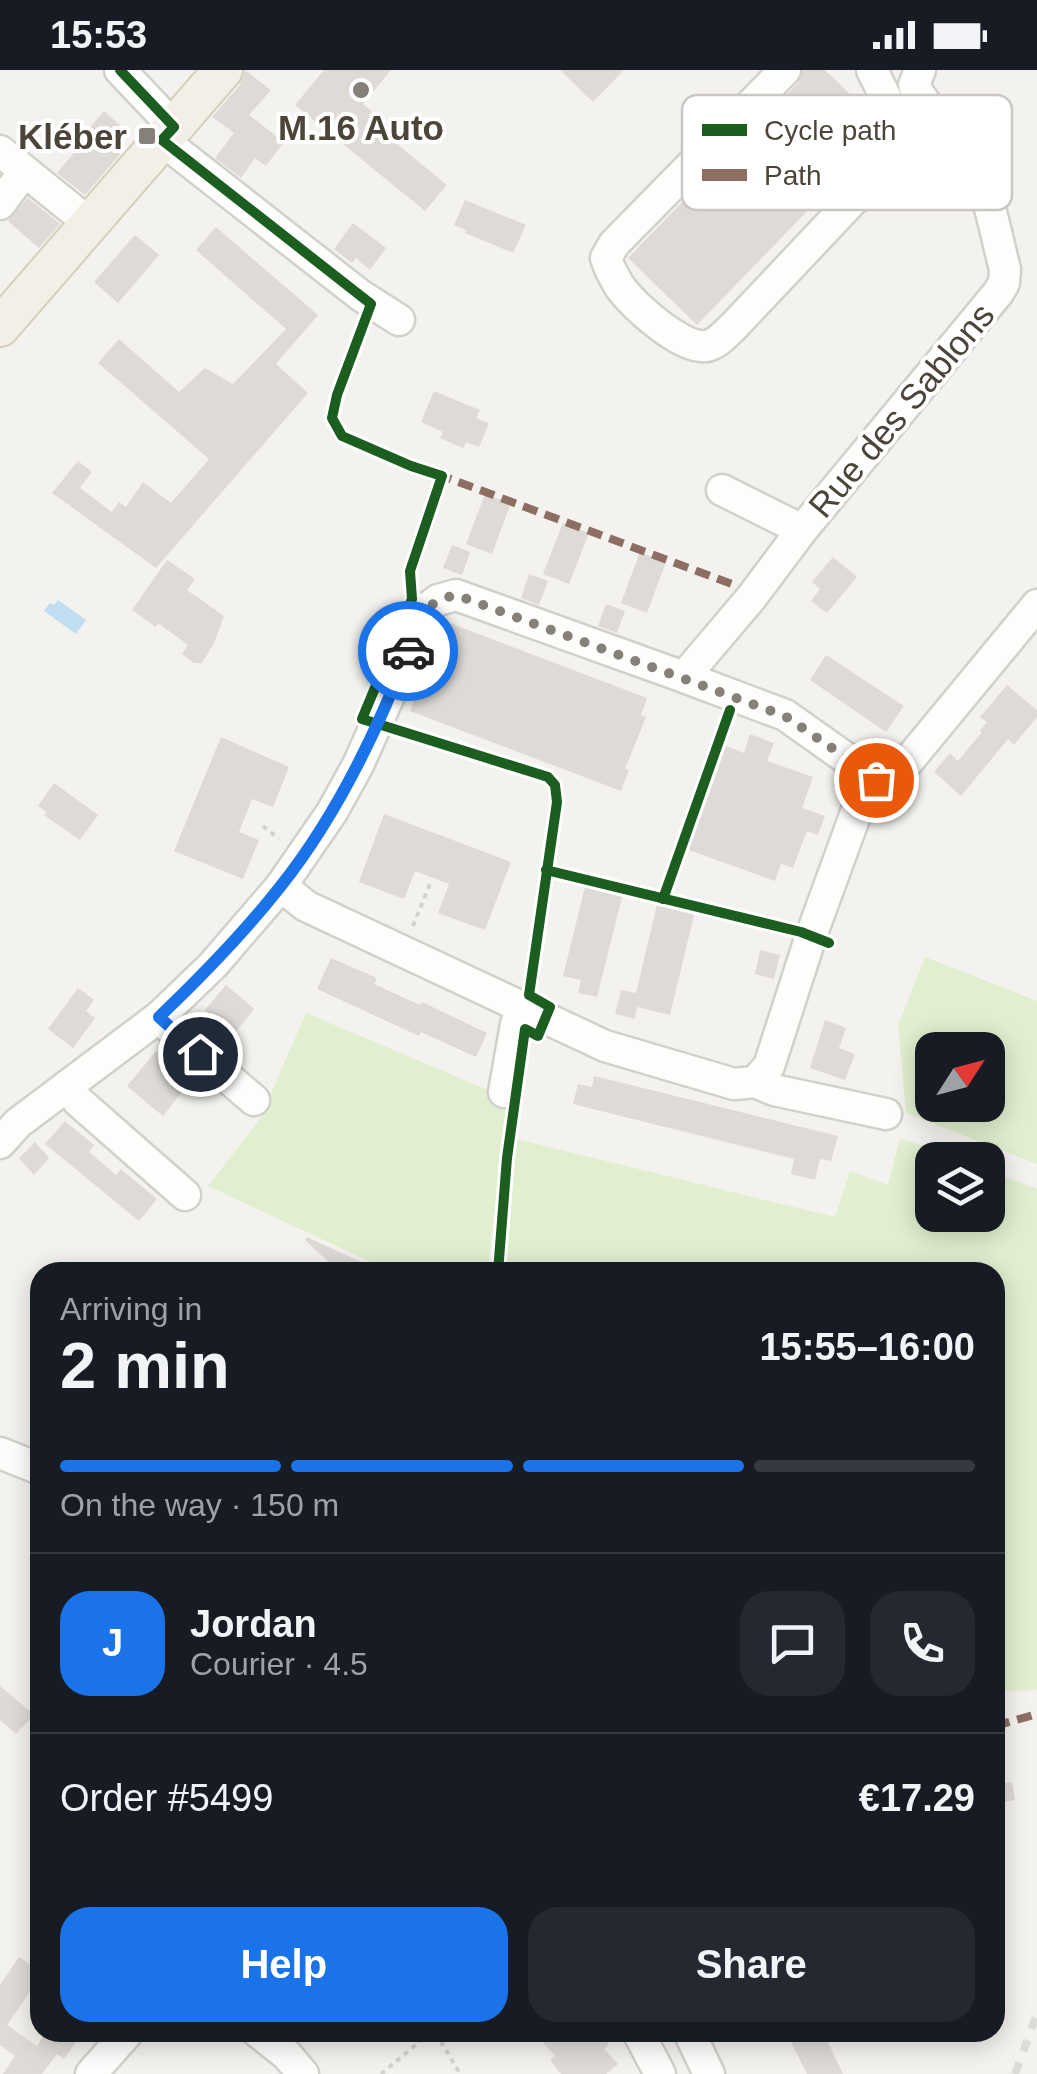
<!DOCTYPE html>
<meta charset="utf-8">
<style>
body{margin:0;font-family:Arial,sans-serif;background:#242831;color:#f1f3f6;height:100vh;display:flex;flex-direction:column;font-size:38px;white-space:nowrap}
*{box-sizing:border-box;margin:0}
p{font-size:32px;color:#9ea1a6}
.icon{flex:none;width:55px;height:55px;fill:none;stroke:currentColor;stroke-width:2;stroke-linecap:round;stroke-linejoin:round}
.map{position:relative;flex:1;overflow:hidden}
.side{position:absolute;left:30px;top:1192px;width:975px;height:780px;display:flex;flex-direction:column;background:#171b24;border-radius:30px;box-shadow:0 5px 25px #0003}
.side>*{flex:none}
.needle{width:65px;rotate:54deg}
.controls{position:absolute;left:915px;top:962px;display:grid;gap:20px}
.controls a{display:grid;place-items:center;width:90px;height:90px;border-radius:20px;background:#171b24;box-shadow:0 5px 25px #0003;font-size:50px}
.pin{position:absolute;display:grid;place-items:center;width:85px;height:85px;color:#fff;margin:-42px;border:5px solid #fff;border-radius:50%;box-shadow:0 2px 10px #0007}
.courier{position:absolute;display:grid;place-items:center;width:100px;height:100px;margin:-50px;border:8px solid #1a73e8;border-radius:50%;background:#fff;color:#222;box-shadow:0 2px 12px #0007}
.headline em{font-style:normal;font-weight:700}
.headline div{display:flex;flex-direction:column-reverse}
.headline{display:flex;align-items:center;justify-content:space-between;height:170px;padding:0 30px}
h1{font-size:65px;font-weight:700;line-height:75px}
.bar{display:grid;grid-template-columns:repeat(4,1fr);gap:15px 10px;align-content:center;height:120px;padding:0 30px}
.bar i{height:12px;border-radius:8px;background:#363941}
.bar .on{background:#1a73e8}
.bar p{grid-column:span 4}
.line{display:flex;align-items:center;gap:25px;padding:0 30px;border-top:2px solid #363941}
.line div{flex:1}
.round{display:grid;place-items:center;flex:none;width:105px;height:105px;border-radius:30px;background:#242831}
.action{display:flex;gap:20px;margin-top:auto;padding:20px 30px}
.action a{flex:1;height:115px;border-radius:30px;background:#1a73e8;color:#fff;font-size:40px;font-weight:700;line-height:115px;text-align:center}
.action a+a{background:#242831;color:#f1f3f6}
.status{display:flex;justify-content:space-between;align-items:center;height:70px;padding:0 50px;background:#171b24;direction:ltr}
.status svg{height:28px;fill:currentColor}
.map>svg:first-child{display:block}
</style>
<div class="status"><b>15:53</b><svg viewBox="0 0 49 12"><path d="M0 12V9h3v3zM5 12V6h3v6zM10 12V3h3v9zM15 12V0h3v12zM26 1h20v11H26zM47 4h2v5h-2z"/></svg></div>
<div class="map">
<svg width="1037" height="2004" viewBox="0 0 1037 2004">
<rect width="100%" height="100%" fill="#f4f2ee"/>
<!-- green -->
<g fill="#e1eecf" fill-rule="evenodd">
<path d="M 925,887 L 1037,931 L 1037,1094 L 906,1043 L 898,956 ZM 932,980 L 988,980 L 988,1035 L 932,1035 Z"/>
<path d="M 306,943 L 509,1029 L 487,1202 L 392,1202 L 208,1116 L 260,1049 Z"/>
<path d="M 900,1068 L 960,1090 L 932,1090 L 932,1145 L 988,1145 L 988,1100 L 1037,1119 L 1037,1620 L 995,1621 L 995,1202 L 506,1202 L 516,1069 L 835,1147 L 850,1101 L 888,1115 Z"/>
</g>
<!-- water -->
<path fill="#c0ddf1" d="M 58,530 L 86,550 L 76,564 L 44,541 L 50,533 L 54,535 Z"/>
<!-- building -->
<g fill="#dedbd6">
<path d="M 245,0 L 271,20 L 249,45 L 284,72 L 266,96 L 255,88 L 241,108 L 215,88 L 234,63 L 212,47 L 240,15 Z"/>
<path d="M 324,0 L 391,0 L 363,34 L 404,68 L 398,75 L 447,115 L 425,141 L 295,35 Z"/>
<path d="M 560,0 L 624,0 L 593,32 Z"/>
<path d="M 803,0 L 825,0 L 876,49 L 883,63 L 697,255 L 628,188 L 798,13 Z"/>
<path d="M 104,41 L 124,59 L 112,72 L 122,82 L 85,125 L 57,103 L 78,78 L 75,75 Z"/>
<path d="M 28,128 L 60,154 L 39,178 L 8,151 Z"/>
<path d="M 465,130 L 526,155 L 513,183 L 465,163 L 466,160 L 454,155 Z"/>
<path d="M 353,153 L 386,178 L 370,200 L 356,188 L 352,193 L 334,179 Z"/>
<path d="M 216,157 L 318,245 L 276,294 L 308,323 L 156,498 L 52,423 L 78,391 L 92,402 L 80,418 L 112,442 L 119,432 L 126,437 L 143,412 L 171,433 L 209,389 L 98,293 L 119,269 L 179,322 L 205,298 L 233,314 L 286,259 L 196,180 Z"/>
<path d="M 135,165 L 159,185 L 118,233 L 94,212 Z"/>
<path d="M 434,321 L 480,340 L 476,348 L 489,353 L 479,377 L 466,372 L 463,378 L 440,368 L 443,362 L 421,352 Z"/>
<path d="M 485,424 L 511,433 L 492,484 L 466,474 Z"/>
<path d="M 563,453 L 589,463 L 569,514 L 543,504 Z"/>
<path d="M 452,475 L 470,482 L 462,505 L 443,498 Z"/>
<path d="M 640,482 L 666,492 L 647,543 L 621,533 Z"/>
<path d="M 833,487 L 857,507 L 827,543 L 811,531 L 820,519 L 812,512 Z"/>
<path d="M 167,490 L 195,509 L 187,520 L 224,546 L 214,573 L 202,593 L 194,593 L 182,584 L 188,575 L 158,553 L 156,557 L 132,540 Z"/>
<path d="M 529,504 L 548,511 L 539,535 L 521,528 Z"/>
<path d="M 606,534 L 625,541 L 617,563 L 598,556 Z"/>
<path d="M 444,551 L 647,628 L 641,645 L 646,647 L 625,699 L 629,700 L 621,721 L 410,641 Z"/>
<path d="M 826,585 L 904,636 L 886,662 L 810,610 Z"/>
<path d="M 1007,615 L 1037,640 L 1037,647 L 1014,675 L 1008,669 L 961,726 L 934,702 L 950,683 L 958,691 L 982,662 L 980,661 L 987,652 L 980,647 Z"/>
<path d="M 750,664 L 774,673 L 767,691 L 813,707 L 802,738 L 825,746 L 818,765 L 807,761 L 793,798 L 781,794 L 775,811 L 689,780 L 726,676 L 744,683 Z"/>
<path d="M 221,667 L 289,697 L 273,737 L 252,729 L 239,762 L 259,770 L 243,809 L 174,781 Z"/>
<path d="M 54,713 L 98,745 L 80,770 L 44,745 L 47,742 L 38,736 Z"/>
<path d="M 384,744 L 511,792 L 485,860 L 438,843 L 449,814 L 415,801 L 404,829 L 359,812 Z"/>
<path d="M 585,817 L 622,827 L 597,927 L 578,923 L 581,910 L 563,906 Z"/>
<path d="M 657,835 L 694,845 L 670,945 L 637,937 L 635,949 L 615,944 L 621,920 L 636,923 Z"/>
<path d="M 760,880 L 780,885 L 774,909 L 755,904 Z"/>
<path d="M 331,888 L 377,908 L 374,914 L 420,935 L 422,932 L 487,963 L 476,987 L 421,962 L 419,966 L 317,919 Z"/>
<path d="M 226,915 L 254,939 L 234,964 L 205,940 Z"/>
<path d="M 78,918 L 94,930 L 86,941 L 95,948 L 73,978 L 48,959 Z"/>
<path d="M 825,950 L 846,958 L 839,978 L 855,984 L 845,1010 L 810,998 Z"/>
<path d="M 156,981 L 176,998 L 167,1009 L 182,1022 L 163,1046 L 127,1016 Z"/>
<path d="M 594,1006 L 838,1066 L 831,1091 L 820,1089 L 815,1110 L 791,1104 L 794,1089 L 573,1034 L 578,1014 L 592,1017 Z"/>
<path d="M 65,1051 L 94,1075 L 89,1082 L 116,1105 L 121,1099 L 157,1129 L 139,1151 L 45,1074 Z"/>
<path d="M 35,1072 L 49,1088 L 34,1105 L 19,1088 Z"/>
<path d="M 307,1167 L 383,1202 L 339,1202 L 305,1170 Z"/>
<path d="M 0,1616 L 34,1645 L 16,1664 L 0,1650 Z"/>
<path d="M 1012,1712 L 1015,1730 L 995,1734 L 995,1715 Z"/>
<path d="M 19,1887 L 40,1901 L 40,1907 L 7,1955 L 37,1976 L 46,1962 L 83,1962 L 64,1989 L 57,1984 L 42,2004 L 3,2004 L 15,1986 L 0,1975 L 0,1915 Z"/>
<path d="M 551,1962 L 599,1962 L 609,1974 L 604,1979 L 618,1994 L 606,2004 L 561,2004 L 550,1990 L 555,1986 L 541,1970 Z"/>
<path d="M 786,1962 L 823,1962 L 843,2004 L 807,2004 Z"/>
</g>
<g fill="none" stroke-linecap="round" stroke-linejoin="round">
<!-- minor casing -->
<g stroke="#d2d0cb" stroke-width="35">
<g id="minor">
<path d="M 120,0 L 174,57"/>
<path d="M 785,0 L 614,174 L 606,188 C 609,199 614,207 620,217 C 634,236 681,279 706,276 C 716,275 725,264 732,258 L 851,132 L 894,92 L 902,75 L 902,60 L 872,0"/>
<path d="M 162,70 L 360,225 L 399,250"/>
<path d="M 0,81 L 89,153"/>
<path d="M 0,134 L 24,102"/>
<path d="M 722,420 L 802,460"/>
<path d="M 864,713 L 888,708 L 900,701 L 1037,535"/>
<path d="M 281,816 L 306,836 L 605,976 L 734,1014 L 755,1012 L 769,996 L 811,866 L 860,732 L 864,713 L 853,693 L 785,645 L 684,607"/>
<path d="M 159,947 L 173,961 L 254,1030"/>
<path d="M 755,1012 L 774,1020 L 886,1044"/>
<path d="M 67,1016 L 78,1031 L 185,1125"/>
<path d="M 504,1022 L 516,954 L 522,938"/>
<path d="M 0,1073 L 18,1053 L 159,947 L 213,895 L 281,816 L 332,742 L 358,695 L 401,599 L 423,541 L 438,530 L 456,525 L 684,607 L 751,528 L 802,460 L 998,223 L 1004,213 L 1005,199 C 996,166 987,112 969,84 C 953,59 927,42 914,15 L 920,0"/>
<path d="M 0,1383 L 40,1399"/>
<path d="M 258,1962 L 287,1985 L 303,2004"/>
<path d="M 638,1962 L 660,2004"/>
<path d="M 689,1962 L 709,2004"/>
<path d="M 91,2004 L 128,1962"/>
</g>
</g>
<!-- major casing -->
<g stroke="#d6cebb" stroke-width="42">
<path id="major" d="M 0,257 L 223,0"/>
</g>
<!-- path -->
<g stroke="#d3d2cc" stroke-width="4" stroke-dasharray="5 5" stroke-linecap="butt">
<path d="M 263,756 L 279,769"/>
<path d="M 413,856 L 430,814"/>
<path d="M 438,1962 L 439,1968 L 460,2004"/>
<path d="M 381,2004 L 431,1962"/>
</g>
<!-- minor -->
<use href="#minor" stroke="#fdfdfc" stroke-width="30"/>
<!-- major -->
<use href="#major" stroke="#f2efe6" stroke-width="38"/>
<!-- rail -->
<path stroke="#dbdbda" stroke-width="8" stroke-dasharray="12 12" stroke-linecap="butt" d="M 1015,2004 L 1037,1944"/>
<!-- quiet -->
<g stroke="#8d6e63" stroke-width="8" stroke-dasharray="15 8" stroke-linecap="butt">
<path d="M 437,404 L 737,516"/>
<path d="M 995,1656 L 1037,1644"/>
</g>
<!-- cycleway casing -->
<g stroke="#fff" stroke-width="16">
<g id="cycleway">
<path d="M 120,0 L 174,57 L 162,70 L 371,234 L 337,325 L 332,348 L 342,366 L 411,396 L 442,406 L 410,501 L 412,529 L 362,649 L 548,707 L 555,715 L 557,732 L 529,925 L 550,937 L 538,966 L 525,959 L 507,1088 L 498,1202"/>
<path d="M 546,800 L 801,862 L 829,873"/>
<path d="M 663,829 L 730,640"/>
</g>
</g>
<!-- cycleway -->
<use href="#cycleway" stroke="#1b5e20" stroke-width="10"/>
</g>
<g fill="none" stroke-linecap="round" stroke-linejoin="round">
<!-- done -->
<path stroke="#868178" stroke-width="10" stroke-dasharray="0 18" d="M 408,581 C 421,548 419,534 456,525 L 785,646 L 854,693 L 864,713 L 876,710"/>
<!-- route -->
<path stroke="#1a73e8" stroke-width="12" d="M 200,984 L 159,947 C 202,906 243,864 280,817 C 336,747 376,664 408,581"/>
</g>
<!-- markers -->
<g fill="#868178" stroke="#fff" stroke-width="4">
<circle cx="361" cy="20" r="10"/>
<rect x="137" y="56" width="20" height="20" rx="5"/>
</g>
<g text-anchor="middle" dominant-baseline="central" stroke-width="8" stroke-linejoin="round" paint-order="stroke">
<!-- poi labels -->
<g font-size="35" font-weight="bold" fill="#4b4439" stroke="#fff">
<text x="361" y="57">M.16 Auto</text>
<text x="127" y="66" text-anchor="end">Kléber</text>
</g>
<!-- street labels -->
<g font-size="35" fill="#4b4439" stroke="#fff">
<text transform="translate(901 340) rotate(-50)">Rue des Sablons</text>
</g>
</g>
<!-- legend -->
<rect x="682" y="25" width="330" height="115" rx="15" fill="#fff" stroke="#c9c7c4" stroke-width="2.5"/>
<rect x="702" y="54" width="45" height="12" fill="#1b5e20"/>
<rect x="702" y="99" width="45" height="12" fill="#8d6e63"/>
<g font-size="28" fill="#4b4439">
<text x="764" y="70">Cycle path</text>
<text x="764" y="115">Path</text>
</g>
</svg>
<div class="controls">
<a><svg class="needle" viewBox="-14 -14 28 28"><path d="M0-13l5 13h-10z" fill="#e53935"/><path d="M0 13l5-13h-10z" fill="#9ea1a6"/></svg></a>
<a><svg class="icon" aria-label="layers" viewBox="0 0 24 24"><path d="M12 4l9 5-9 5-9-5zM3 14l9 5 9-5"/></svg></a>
</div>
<div class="pin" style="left:876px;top:710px;background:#ea580c"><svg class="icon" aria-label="bag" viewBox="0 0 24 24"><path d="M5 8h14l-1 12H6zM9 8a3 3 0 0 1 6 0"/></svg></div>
<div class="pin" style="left:200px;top:984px;background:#1f2937"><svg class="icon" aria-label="home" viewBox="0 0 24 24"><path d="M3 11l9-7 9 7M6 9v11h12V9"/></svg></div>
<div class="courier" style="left:408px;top:581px"><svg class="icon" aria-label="car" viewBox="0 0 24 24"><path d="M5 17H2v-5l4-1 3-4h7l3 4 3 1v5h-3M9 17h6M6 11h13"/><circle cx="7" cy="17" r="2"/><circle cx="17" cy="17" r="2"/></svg></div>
<section class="side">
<div class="headline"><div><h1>2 min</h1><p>Arriving in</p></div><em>15:55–16:00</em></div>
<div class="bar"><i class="on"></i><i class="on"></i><i class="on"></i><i></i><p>On the way · 150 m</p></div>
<div class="line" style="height:180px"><b class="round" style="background:#1a73e8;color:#fff">J</b><div><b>Jordan</b><p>Courier · 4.5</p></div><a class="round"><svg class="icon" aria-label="chat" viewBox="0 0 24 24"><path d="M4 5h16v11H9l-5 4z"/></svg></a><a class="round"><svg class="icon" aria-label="phone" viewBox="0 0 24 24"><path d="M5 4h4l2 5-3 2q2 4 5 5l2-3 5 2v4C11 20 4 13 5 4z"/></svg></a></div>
<div class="line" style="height:130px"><div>Order #5499</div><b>€17.29</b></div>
<div class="action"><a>Help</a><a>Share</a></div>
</section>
</div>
